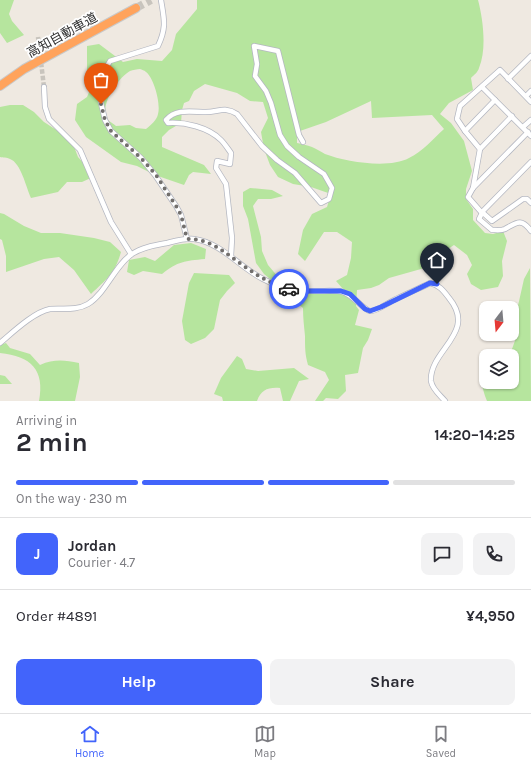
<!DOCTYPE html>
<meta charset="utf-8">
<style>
body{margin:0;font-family:Karla,"Noto Sans JP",sans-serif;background:#f2f2f3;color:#2b2b33;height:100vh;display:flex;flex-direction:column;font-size:15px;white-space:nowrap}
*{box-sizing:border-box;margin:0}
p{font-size:13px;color:#7c7c81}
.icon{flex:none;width:22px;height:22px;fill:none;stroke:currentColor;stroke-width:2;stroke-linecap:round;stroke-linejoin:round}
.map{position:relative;height:401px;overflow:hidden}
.drawer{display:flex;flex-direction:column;background:#fff;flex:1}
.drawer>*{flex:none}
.needle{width:26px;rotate:196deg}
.controls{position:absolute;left:479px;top:301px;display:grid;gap:8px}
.controls a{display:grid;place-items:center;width:40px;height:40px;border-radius:8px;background:#fff;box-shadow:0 1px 3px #0004;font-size:20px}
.pin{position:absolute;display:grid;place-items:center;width:34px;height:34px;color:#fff;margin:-41px -17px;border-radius:50% 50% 50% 0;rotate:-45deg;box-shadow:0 0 4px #0007}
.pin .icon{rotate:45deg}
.courier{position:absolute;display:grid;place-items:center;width:40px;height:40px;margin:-20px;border:3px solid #4264fb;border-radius:50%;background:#fff;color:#222;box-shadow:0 1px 5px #0007}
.summary em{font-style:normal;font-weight:700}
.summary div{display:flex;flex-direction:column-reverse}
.summary{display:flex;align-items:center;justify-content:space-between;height:68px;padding:0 16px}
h1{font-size:26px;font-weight:700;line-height:30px}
.bar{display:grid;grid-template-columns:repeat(4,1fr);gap:6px 4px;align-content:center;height:48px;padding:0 16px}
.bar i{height:5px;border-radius:3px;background:#e1e1e2}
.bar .active{background:#4264fb}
.bar p{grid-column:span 4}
.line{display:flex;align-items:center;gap:10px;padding:0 16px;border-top:1px solid #e1e1e2}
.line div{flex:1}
.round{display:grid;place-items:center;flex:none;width:42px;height:42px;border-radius:8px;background:#f2f2f3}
.action{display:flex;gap:8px;margin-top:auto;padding:8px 16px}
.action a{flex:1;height:46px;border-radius:8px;background:#4264fb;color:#fff;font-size:16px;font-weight:700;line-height:46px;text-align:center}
.action a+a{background:#f2f2f3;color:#2b2b33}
.dock{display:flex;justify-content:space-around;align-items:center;height:56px;border-top:1px solid #e1e1e2;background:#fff;font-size:11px;color:#7c7c81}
.dock a{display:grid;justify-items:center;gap:2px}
.dock .active{color:#4264fb}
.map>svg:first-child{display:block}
</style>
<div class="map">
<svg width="531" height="401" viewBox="0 0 531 401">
<rect width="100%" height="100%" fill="#efe9e1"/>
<!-- green -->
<g fill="#b6e59e" fill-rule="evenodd">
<path d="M 0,0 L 14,0 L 9,14 L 12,21 L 24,35 L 7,43 L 0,33 Z"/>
<path d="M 197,0 L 478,0 C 483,19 487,49 479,68 C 478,72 474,75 471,78 L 473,90 L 449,103 L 440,114 L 451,123 L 464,141 L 472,171 L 466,189 L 466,199 L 473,209 L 473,220 L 485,233 L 493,234 L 503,231 L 507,241 L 502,261 L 503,276 L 498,287 L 481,290 L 471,284 L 467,274 L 472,265 L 467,255 L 454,245 L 448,249 L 438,260 L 421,269 L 389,278 L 379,285 L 371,288 L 357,290 L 356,306 L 359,310 L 355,325 L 372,329 L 368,340 L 363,348 L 358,373 L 345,375 L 346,391 L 338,399 L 326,398 L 323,401 L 315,401 L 329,380 L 325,372 L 308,365 C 305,354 305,348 305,336 C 304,326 303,318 303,308 L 293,300 L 279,292 L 275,283 L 264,274 L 256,263 L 248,219 L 243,206 L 243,192 L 250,188 L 272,190 L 283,196 L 271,199 L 258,199 L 253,206 L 261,237 L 262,251 L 268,265 L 279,278 L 286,284 L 310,291 L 328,288 L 338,294 L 343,289 L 336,281 L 347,275 L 351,258 L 352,242 L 337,232 L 324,232 L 305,261 L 298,254 L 303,230 L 312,214 L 327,207 L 331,194 L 311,187 L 293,184 L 278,177 L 270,165 L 264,149 L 261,132 L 268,118 L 263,102 L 250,101 L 237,93 L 205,84 L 194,91 L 189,101 L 184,103 L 182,110 L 181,123 L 169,130 L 162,137 L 162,147 L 204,165 L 211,174 L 193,172 L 189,175 L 184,185 L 155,175 L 137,166 L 121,162 L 86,137 L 75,120 L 77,104 L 87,97 L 92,85 L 87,70 L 87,46 L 99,44 L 123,62 L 137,59 L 162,61 L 172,50 L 176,34 L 197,9 ZM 140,69 C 142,70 144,70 146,72 C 154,78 161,104 158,114 C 157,120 151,125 146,129 L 136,128 L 130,125 L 116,126 C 114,124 110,122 108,120 C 98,106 118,78 130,71 C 133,70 137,69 140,69 ZM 371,101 L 372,118 L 432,115 L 444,129 C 433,139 423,151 409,158 C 389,169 346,162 325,154 C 321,152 317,149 312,147 C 307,145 302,144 297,143 L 297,132 L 326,122 Z"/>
<path d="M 10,105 L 23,105 L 34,112 L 44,122 L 61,133 L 73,144 L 78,157 L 86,166 L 93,177 L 82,182 L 67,182 L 58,192 L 31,198 C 26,187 21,163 10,159 C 7,157 3,158 0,157 L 0,107 Z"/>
<path d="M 0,213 L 4,214 L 24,226 L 41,233 L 60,233 L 94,238 L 110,242 L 121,252 C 115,273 107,279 91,294 L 74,270 L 59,257 L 44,259 L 6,272 L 6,256 L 2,240 L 0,239 Z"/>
<path d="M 191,243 L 206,249 L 205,259 C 185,261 178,261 162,274 L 143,271 L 134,275 L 127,272 L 129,260 L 145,257 L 155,261 L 174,245 Z"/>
<path d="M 530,268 L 531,401 L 487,401 C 483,391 477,372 486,364 L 486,382 L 512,382 L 512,356 L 494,356 L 497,353 L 512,349 L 517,335 L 515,319 L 524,279 Z"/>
<path d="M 194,273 L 229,275 L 235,283 L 227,291 L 220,300 L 214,329 L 205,338 L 191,344 L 185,340 L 182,321 L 189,283 Z"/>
<path d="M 6,343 L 10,348 L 30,354 L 40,365 C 54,359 64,360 79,363 L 80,377 L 75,401 L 39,401 C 45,370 31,356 0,353 L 0,345 Z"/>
<path d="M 237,356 L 242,359 L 246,369 L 258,371 L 294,368 L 309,379 L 299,381 L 290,401 L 283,401 L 280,388 C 268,387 261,390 257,401 L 223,401 L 222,397 L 214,394 L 221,378 Z"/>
<path d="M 0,375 L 5,376 L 12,384 L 0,384 Z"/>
</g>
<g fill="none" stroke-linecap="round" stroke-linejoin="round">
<!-- street-tunnel -->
<path stroke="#c8c4bd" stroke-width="4.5" stroke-dasharray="4.5 2" stroke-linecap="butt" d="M 38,37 L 44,87"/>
<!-- highway-tunnel -->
<path stroke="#c8c4bd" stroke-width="8" stroke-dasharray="8 4" stroke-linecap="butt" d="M 136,8 L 151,0"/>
<!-- street casing -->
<g stroke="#b4b7c1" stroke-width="6">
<g id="street">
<path d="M 161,0 C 164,19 167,27 158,46 L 110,61 L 102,75 L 101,103 L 105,120 L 111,131 L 141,158 L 155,175 L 176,206 L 181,215 L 187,239"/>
<path d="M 508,79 L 531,56"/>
<path d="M 44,87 L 45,107 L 49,119 L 80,150 L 111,222 L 131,254"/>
<path d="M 482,87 L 531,136"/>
<path d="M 526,96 L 531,91"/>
<path d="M 523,127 L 531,120"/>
<path d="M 465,131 L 495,100"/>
<path d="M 528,132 L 473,188 L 468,197 L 482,213 L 482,212 L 492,221 L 523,199 L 527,199 L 531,203"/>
<path d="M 480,149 L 512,116"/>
<path d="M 473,188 L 480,149 L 465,131 L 457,119 L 460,106 L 500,70 L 531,102"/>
<path d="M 482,212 L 531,162"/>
<path d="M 482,213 L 479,219 L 492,230 C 496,230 501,231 505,229 C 516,223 521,217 531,231"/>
<path d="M 231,256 L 232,238 L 226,184 L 216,168 L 217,161 L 230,164 L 231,153 C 228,149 225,144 221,140 C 208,127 185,122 168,123 L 166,120 C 176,108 192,112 206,112 C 219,112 225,106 237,114 L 262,146 L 277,160 L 295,173 L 321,203 L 329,199 L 332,188 L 324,174 L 299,157 L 287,146 L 280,135 L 271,103 L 266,91 L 255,76 L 257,64 L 254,46 L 278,51 L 299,135 L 303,142"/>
<path d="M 0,343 C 13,332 34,312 50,309 C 63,308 76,311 88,304 C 106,293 115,265 132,254 C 142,247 156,245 167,243 C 175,241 185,238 194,239 C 222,243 239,267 263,279 C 284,290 296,291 319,291 C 326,291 336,290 343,292 C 353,295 364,310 370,311 C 378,311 387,303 394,300 C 406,294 418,289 430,283 C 439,285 443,290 449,298 C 478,333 429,350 431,381 C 432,389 440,395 445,401"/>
</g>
</g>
<!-- highway casing -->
<g stroke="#c9c9c9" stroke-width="10">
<path id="highway" d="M 0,86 L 24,69 L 136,8"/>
</g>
<!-- street -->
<use href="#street" stroke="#fff" stroke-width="4.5"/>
<!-- highway -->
<use href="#highway" stroke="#ffa35c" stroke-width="8"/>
</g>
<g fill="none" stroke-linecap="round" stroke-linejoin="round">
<!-- done -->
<path stroke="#726f6d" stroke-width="4" stroke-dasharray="0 7.2" d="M 101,104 L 105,120 L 111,131 L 141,158 L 156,175 L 176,206 L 181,215 L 187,239 C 213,238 229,257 250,270 C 262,279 275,285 289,289"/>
<!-- route -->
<path stroke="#4264fb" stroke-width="5" d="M 289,289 L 293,291 L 341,291 L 350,294 L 365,309 L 370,311 L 381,307 L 430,283 L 437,284"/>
</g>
<g text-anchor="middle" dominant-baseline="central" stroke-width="3.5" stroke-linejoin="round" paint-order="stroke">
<!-- street labels -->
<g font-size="13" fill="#2e2e2e" stroke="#fff">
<text transform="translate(62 35) rotate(-29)">高知自動車道</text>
</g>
</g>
</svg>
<div class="controls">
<a><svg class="needle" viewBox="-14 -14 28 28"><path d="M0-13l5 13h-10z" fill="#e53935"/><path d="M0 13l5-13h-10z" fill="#7c7c81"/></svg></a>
<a><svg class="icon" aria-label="layers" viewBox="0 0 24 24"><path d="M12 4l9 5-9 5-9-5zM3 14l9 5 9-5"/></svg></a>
</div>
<div class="pin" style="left:101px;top:104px;background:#ea580c"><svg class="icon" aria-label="bag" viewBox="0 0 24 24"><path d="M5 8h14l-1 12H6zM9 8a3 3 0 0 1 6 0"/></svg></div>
<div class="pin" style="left:437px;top:284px;background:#1f2937"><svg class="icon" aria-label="home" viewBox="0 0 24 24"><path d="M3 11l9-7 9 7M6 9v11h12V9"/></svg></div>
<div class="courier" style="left:289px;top:289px"><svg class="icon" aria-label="car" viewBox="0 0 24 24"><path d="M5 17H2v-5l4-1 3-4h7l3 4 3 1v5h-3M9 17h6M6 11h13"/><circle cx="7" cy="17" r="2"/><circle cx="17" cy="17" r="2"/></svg></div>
</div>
<section class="drawer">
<div class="summary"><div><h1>2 min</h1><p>Arriving in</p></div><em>14:20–14:25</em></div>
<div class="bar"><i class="active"></i><i class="active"></i><i class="active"></i><i></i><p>On the way · 230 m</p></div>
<div class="line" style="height:72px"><b class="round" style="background:#4264fb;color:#fff">J</b><div><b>Jordan</b><p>Courier · 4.7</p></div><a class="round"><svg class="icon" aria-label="chat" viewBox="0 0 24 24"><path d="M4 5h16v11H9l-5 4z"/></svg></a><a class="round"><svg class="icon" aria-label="phone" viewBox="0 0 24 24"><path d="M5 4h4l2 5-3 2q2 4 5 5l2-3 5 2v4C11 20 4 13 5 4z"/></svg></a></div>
<div class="line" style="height:52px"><div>Order #4891</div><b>¥4,950</b></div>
<div class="action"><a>Help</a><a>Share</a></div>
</section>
<nav class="dock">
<a class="active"><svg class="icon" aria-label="home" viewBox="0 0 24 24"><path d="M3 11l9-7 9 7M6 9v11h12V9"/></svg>Home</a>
<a><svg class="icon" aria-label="map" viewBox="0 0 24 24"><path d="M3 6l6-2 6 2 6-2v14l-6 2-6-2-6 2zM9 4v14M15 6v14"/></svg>Map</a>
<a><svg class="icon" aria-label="saved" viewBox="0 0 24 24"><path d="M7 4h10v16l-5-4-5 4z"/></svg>Saved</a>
</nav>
